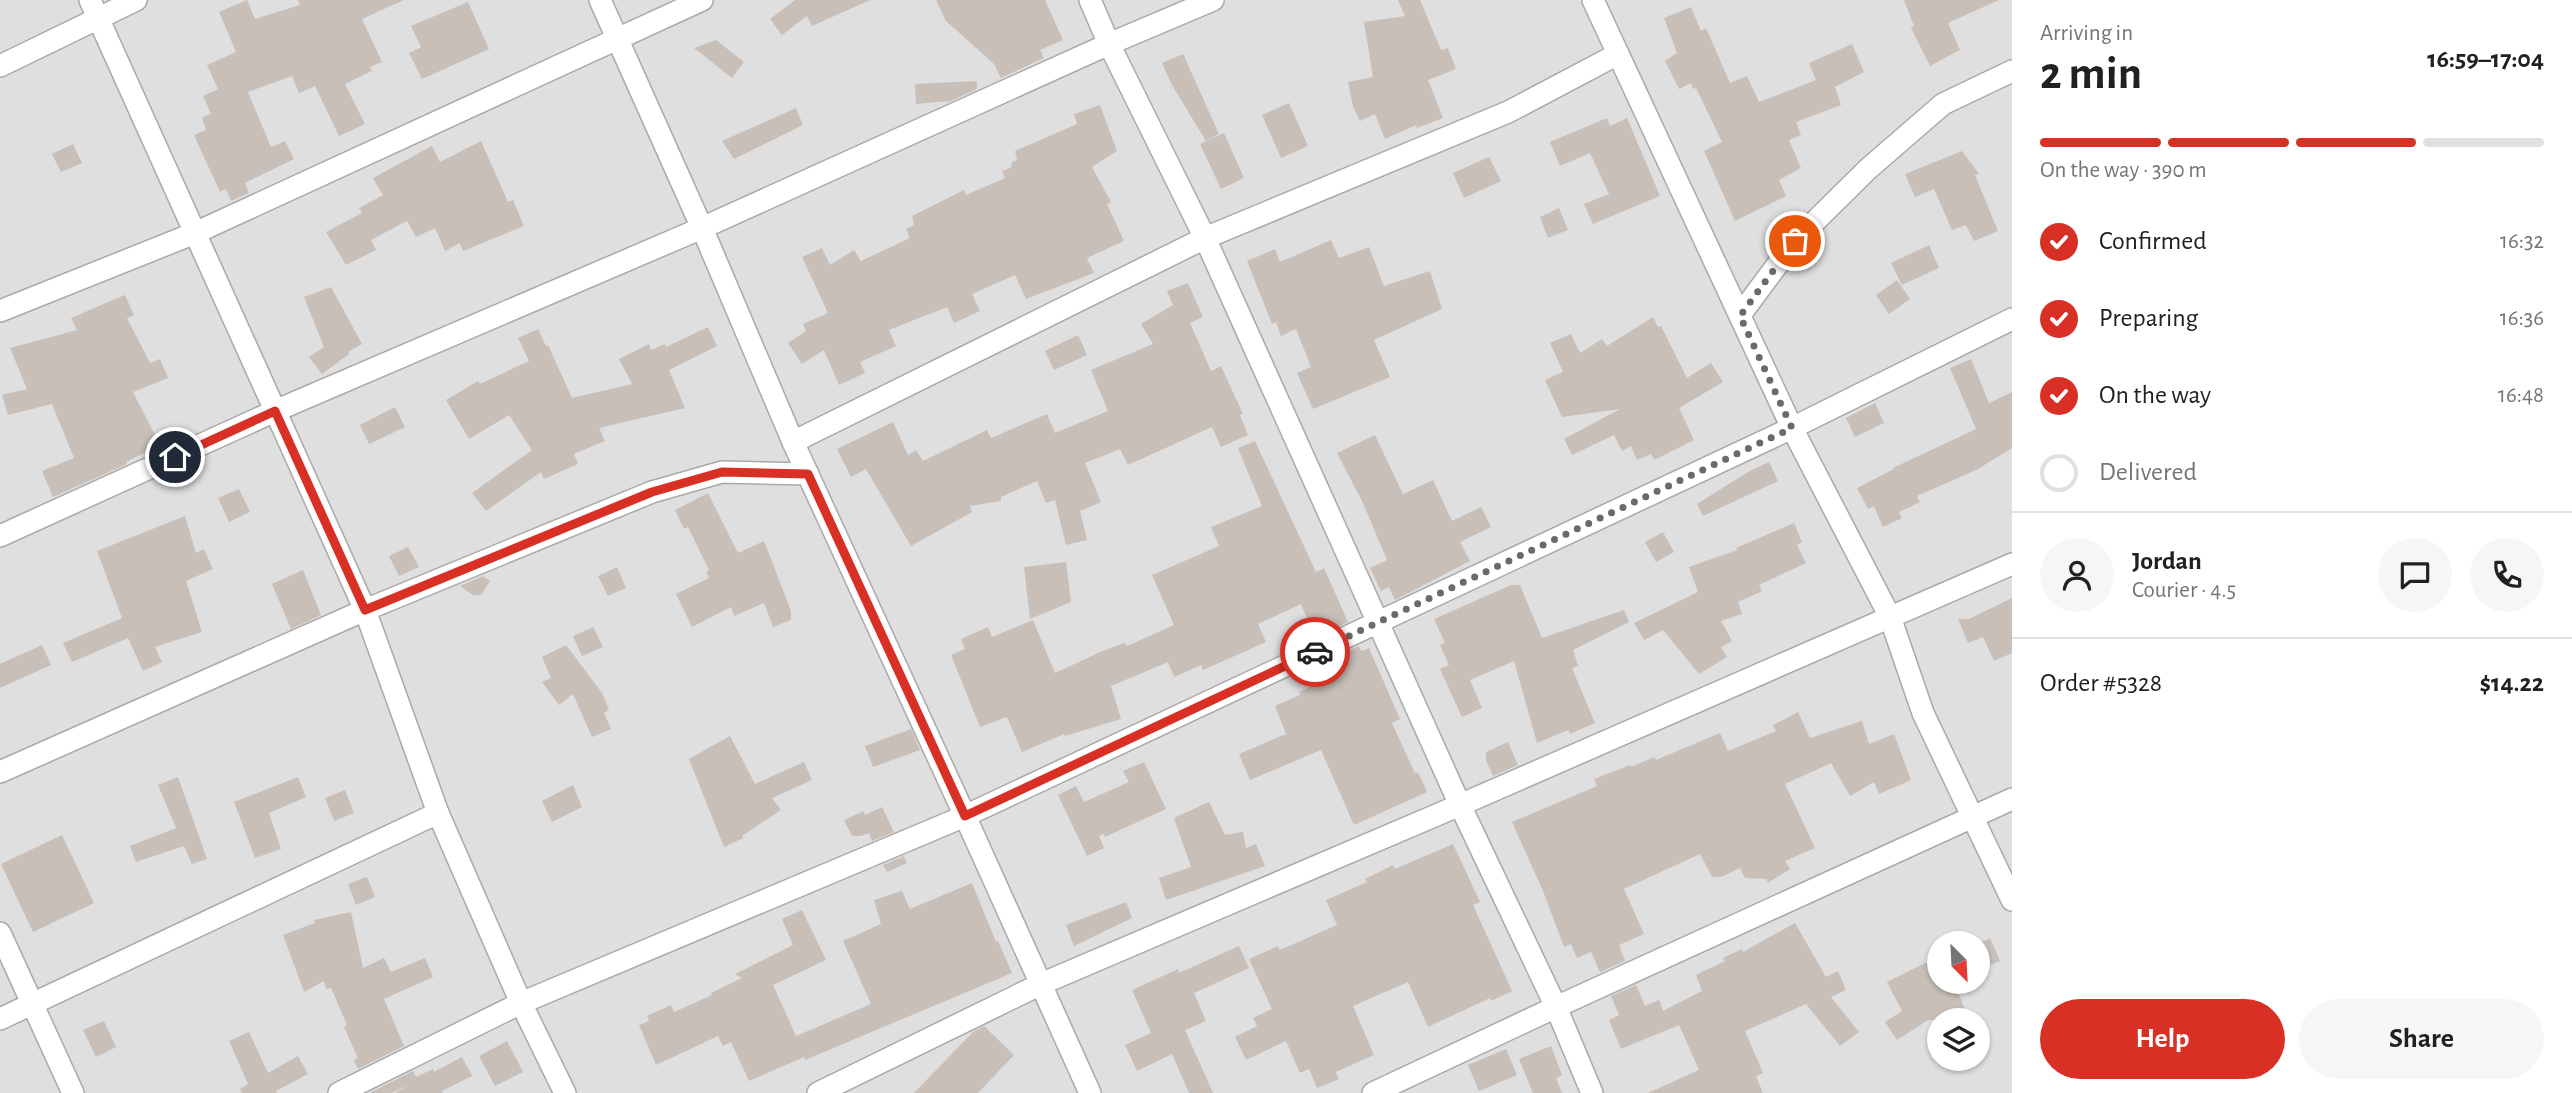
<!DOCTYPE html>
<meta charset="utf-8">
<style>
body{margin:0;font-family:"Alegreya Sans",sans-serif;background:#f6f6f6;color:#202124;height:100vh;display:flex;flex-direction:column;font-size:26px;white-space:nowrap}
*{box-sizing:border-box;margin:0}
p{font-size:23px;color:#757577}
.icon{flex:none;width:38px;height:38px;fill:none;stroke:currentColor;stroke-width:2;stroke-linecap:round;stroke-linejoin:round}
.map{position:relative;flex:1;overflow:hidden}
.sheet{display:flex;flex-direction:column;background:#fff;width:560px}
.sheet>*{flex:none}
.needle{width:46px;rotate:156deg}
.buttons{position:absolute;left:1927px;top:931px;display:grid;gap:14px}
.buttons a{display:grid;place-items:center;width:63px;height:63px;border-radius:50%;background:#fff;box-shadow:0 2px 5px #0004;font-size:35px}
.pin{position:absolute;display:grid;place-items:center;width:60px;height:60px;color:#fff;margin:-30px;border:4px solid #fff;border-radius:50%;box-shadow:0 2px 7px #0007}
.courier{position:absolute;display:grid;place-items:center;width:70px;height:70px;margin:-35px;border:5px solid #d93025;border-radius:50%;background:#fff;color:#222;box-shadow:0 2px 9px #0007}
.headline em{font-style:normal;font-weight:600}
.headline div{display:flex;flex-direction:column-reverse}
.headline{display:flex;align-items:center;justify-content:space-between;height:119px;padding:0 28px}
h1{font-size:46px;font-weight:600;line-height:52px}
.bar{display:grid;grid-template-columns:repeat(4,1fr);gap:10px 7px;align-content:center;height:84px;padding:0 28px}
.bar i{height:9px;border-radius:5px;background:#e0e0e0}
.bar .on{background:#d93025}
.bar p{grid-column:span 4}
.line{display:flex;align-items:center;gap:18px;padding:0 28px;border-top:2px solid #e0e0e0}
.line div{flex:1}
.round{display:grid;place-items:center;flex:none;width:74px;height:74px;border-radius:37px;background:#f6f6f6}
ol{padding:0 28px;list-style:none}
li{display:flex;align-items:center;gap:21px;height:77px}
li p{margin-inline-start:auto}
li .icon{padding:7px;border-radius:50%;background:#d93025;color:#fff;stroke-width:4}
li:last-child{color:#757577}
li i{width:38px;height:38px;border:4px solid #e0e0e0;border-radius:50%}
.primary-button{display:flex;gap:14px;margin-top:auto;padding:14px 28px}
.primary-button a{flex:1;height:80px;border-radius:42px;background:#d93025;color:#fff;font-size:28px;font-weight:600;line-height:80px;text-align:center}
.primary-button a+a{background:#f6f6f6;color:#202124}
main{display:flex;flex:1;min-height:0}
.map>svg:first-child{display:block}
</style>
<main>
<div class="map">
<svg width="2012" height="1093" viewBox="0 0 2012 1093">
<rect width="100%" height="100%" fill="#f2efe9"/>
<!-- residential -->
<path fill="#e0dfdf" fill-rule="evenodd" d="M 0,0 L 2012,0 L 2012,1093 L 0,1093 ZM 1939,943 L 1978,943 L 1978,982 L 1939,982 ZM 1939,1020 L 1978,1020 L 1978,1059 L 1939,1059 Z"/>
<!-- building -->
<g fill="#c7bfb8">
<path d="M 247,0 L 255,19 L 300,5 L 298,0 L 404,0 L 362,19 L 382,62 L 370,67 L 372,71 L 345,84 L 365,124 L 339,136 L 315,86 L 299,93 L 292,76 L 248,92 L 271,147 L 285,141 L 294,159 L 245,183 L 249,193 L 231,201 L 226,189 L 220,192 L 194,135 L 206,130 L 202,117 L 211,114 L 203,96 L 218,89 L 207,65 L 236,52 L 219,12 Z"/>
<path d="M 795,0 L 870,0 L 812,26 L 807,16 L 782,35 L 770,19 Z"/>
<path d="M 936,0 L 1045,0 L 1063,40 L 1040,50 L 1044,58 L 1001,78 L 994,64 L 946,21 Z"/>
<path d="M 1398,0 L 1420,0 L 1441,50 L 1448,48 L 1456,69 L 1428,80 L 1443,118 L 1417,128 L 1416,125 L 1385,139 L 1375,114 L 1360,121 L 1353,107 L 1348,82 L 1373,77 L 1364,22 L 1405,16 Z"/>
<path d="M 1904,0 L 1999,0 L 1948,23 L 1960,50 L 1930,66 L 1911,28 L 1914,26 Z"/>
<path d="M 468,2 L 489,49 L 422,79 L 409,53 L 421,47 L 411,26 Z"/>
<path d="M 1691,7 L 1701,31 L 1706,28 L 1730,83 L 1747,76 L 1759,102 L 1816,80 L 1809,63 L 1852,44 L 1864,72 L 1835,87 L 1841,105 L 1796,122 L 1801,135 L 1789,140 L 1801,168 L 1779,180 L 1786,196 L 1735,221 L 1704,151 L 1722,142 L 1696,88 L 1693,89 L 1691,83 L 1679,89 L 1665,61 L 1677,53 L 1664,18 Z"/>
<path d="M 716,40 L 744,62 L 732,78 L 694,48 Z"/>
<path d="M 1183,54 L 1219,134 L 1206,141 L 1172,85 L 1162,63 Z"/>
<path d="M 977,81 L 977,89 L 951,101 L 916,104 L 915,84 Z"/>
<path d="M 1289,103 L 1308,146 L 1281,158 L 1262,115 Z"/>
<path d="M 1100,105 L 1117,151 L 1092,167 L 1111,202 L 1107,204 L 1124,241 L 1087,258 L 1094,273 L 1026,299 L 1015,275 L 972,294 L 980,311 L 954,323 L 947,307 L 889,330 L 896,346 L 860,362 L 865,373 L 839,385 L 824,350 L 802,364 L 788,343 L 806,331 L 803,324 L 828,313 L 802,257 L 822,248 L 830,265 L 854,250 L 861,261 L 910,238 L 906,229 L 914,225 L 912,216 L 964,190 L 966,195 L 1005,178 L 1002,171 L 1012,167 L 1011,163 L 1017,160 L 1015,151 L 1077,124 L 1074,114 Z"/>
<path d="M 796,108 L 803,125 L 734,159 L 722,141 Z"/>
<path d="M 1607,118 L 1610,126 L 1627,118 L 1660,196 L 1593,224 L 1584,204 L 1609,194 L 1590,153 L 1560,166 L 1550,142 Z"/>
<path d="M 1224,133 L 1244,178 L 1221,189 L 1200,144 Z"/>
<path d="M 481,141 L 508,202 L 513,200 L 524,226 L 463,251 L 460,243 L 445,251 L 435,228 L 416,237 L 407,221 L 371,240 L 376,250 L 346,265 L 326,232 L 362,213 L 359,208 L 383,195 L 373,178 L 432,146 L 440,162 Z"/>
<path d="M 73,144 L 82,163 L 61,172 L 52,154 Z"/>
<path d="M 1962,151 L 1979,174 L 1975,175 L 1998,231 L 1974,241 L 1966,225 L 1952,230 L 1934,189 L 1915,197 L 1905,174 Z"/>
<path d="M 1489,157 L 1501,181 L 1464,198 L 1453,173 Z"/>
<path d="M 1559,208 L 1568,230 L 1548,238 L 1540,217 Z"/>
<path d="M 1331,240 L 1339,258 L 1369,247 L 1384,286 L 1430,271 L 1442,309 L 1374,340 L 1390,377 L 1313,409 L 1297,373 L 1311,367 L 1296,329 L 1281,336 L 1276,322 L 1272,324 L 1247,261 L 1275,249 L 1280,262 Z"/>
<path d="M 1929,245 L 1939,268 L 1902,285 L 1891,263 Z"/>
<path d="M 1897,280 L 1910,299 L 1889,314 L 1876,295 Z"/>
<path d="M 1188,283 L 1203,317 L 1190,323 L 1211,371 L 1221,366 L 1243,414 L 1240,415 L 1248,435 L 1221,447 L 1212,427 L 1128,465 L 1120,449 L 1085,463 L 1101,502 L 1080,511 L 1087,540 L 1066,545 L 1055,500 L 1046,503 L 1037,481 L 1001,497 L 1001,501 L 970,506 L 972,512 L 911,546 L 866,469 L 851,477 L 837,449 L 893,422 L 908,455 L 916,450 L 923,461 L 987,430 L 991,438 L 1047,414 L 1055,433 L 1108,411 L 1091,370 L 1153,344 L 1141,324 L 1173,305 L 1167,291 Z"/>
<path d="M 331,287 L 362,344 L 348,352 L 349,354 L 322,374 L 309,357 L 324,347 L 304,297 Z"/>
<path d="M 125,295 L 134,315 L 127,318 L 150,363 L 160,359 L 168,378 L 133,392 L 160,445 L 126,462 L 127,464 L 53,497 L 42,471 L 74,458 L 52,404 L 8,415 L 2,395 L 27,389 L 10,348 L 77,330 L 71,318 Z"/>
<path d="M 1653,317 L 1658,327 L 1661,326 L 1687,378 L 1711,363 L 1723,382 L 1679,408 L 1694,440 L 1654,460 L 1651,454 L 1637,460 L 1631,446 L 1622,451 L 1614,435 L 1572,455 L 1564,439 L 1620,409 L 1562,417 L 1545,380 L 1563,372 L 1550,343 L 1571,334 L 1580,353 L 1602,339 L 1607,346 Z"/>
<path d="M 708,327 L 717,346 L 669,370 L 685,408 L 599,428 L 605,441 L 574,454 L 578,464 L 544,479 L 541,472 L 486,511 L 472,493 L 532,450 L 509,415 L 469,439 L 446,400 L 478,381 L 480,384 L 529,361 L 518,338 L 538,329 L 546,346 L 548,345 L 572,398 L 632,384 L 619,359 L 649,344 L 651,350 L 665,344 L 666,347 Z"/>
<path d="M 1078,335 L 1087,355 L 1054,370 L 1045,351 Z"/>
<path d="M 1971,359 L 1989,403 L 2012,392 L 2012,448 L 1978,469 L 1917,496 L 1920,502 L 1899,512 L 1902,518 L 1883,527 L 1874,506 L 1868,509 L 1857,488 L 1894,469 L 1893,468 L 1976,429 L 1950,368 Z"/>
<path d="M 1875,403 L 1884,423 L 1855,437 L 1846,418 Z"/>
<path d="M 395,407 L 405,427 L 369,444 L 360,425 Z"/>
<path d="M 1375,435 L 1403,494 L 1433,480 L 1452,521 L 1481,507 L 1491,527 L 1460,542 L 1470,561 L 1395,600 L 1389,587 L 1381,591 L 1370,568 L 1387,560 L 1363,503 L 1337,453 Z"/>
<path d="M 1255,441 L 1316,572 L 1324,568 L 1348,622 L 1315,637 L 1301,604 L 1258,624 L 1266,642 L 1203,670 L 1201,665 L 1174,677 L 1168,662 L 1111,686 L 1121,719 L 1065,736 L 1064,734 L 1022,752 L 1007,717 L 980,727 L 951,655 L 965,649 L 961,639 L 988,627 L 992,637 L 1033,620 L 1055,673 L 1105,650 L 1125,643 L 1127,646 L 1174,625 L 1152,575 L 1219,546 L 1211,527 L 1262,506 L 1238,448 Z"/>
<path d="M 1769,462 L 1778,481 L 1703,516 L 1697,504 L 1748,472 Z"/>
<path d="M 239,489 L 250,512 L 229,522 L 218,498 Z"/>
<path d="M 708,493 L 738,553 L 764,541 L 791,611 L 791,620 L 773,627 L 764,603 L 734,616 L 731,607 L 692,627 L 676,594 L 709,578 L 706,572 L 709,570 L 688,527 L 684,529 L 675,510 Z"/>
<path d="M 185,516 L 196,553 L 204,549 L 213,569 L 186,581 L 202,632 L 155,647 L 162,662 L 143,671 L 128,638 L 72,662 L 63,643 L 122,618 L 97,551 Z"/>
<path d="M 1794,523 L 1802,542 L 1797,545 L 1806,563 L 1759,585 L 1762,591 L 1738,602 L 1742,614 L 1721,621 L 1732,641 L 1721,647 L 1727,657 L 1699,674 L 1663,630 L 1644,640 L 1634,623 L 1698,592 L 1689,567 L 1737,550 L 1736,548 Z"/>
<path d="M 1663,532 L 1674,552 L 1656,562 L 1645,542 Z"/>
<path d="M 408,547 L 419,567 L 399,576 L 389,556 Z"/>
<path d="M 1066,562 L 1071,602 L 1030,619 L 1024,567 Z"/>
<path d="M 617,567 L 626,588 L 608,596 L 598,576 Z"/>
<path d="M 303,570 L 321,615 L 291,629 L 272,584 Z"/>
<path d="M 483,576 L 490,581 L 481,595 L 473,595 L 460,586 Z"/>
<path d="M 1511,585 L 1520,585 L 1542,638 L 1624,610 L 1629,622 L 1573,650 L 1578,666 L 1572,668 L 1595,723 L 1570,734 L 1568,730 L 1537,743 L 1514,661 L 1470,680 L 1482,708 L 1462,717 L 1440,669 L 1449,665 L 1440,645 L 1445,643 L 1434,619 Z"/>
<path d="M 2012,598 L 2012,653 L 1994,661 L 1983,637 L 1968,643 L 1958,619 L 1969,619 Z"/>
<path d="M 593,627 L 603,647 L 582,656 L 573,636 Z"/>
<path d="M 42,645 L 51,665 L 0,688 L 0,664 Z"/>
<path d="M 566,645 L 602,693 L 609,710 L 604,713 L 611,729 L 592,737 L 573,694 L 559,705 L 542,682 L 551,678 L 542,657 Z"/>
<path d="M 1359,646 L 1361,651 L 1369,648 L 1400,719 L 1392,723 L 1415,773 L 1418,772 L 1427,792 L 1354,825 L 1321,750 L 1250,780 L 1239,754 L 1286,734 L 1275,706 L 1300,695 L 1299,692 L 1325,680 L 1318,665 Z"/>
<path d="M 1798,712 L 1810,738 L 1862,721 L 1869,744 L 1894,734 L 1911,780 L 1879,794 L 1874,782 L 1850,796 L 1831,763 L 1785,784 L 1815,848 L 1785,861 L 1790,869 L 1768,883 L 1766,879 L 1745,878 L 1740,868 L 1721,877 L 1712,877 L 1700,854 L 1624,889 L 1644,934 L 1619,945 L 1625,961 L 1600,972 L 1591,952 L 1577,958 L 1571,944 L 1564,947 L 1543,891 L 1512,822 L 1597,786 L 1594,779 L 1630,765 L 1631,767 L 1654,757 L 1656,760 L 1720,733 L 1728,751 L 1776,731 L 1773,725 Z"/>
<path d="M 911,729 L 920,750 L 873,767 L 865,746 Z"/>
<path d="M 730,736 L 755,784 L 804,762 L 812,780 L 772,798 L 781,810 L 742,836 L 743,838 L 724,847 L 689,759 Z"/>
<path d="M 1508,742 L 1518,765 L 1493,776 L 1486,760 L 1486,752 Z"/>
<path d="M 1144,762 L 1166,809 L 1105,837 L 1104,834 L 1099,836 L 1104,848 L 1087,856 L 1058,795 L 1076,786 L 1084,802 L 1129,782 L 1123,771 Z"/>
<path d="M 178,777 L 207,859 L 192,864 L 184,846 L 136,862 L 130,846 L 176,828 L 158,785 Z"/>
<path d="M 298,777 L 306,797 L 269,813 L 281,849 L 255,858 L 234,802 Z"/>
<path d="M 573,785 L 582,807 L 552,822 L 542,801 Z"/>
<path d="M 345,790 L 354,813 L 334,821 L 325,798 Z"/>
<path d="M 1209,802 L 1225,835 L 1243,832 L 1246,848 L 1256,844 L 1265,866 L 1166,900 L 1159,878 L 1191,867 L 1174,818 Z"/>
<path d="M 882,807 L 894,832 L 872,841 L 869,833 L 860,836 L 852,836 L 844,820 L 864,811 L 865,815 Z"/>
<path d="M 62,835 L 94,903 L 33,932 L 1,864 Z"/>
<path d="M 1453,844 L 1480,902 L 1473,905 L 1512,991 L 1491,1001 L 1490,998 L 1428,1027 L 1408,982 L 1353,1006 L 1374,1055 L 1336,1072 L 1339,1079 L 1317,1088 L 1309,1069 L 1300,1073 L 1286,1041 L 1246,1060 L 1235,1037 L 1257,1026 L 1253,1018 L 1272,1009 L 1249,959 L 1278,946 L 1280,950 L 1337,925 L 1326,900 L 1367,882 L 1365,879 L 1393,865 L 1395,869 Z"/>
<path d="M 904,856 L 907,863 L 887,872 L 883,865 Z"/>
<path d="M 367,877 L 375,897 L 356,905 L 348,884 Z"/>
<path d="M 972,883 L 996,942 L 998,941 L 1012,973 L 805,1060 L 804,1057 L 749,1081 L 731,1042 L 723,1046 L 718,1036 L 656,1065 L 639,1025 L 649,1021 L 647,1016 L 671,1005 L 674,1012 L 712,995 L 711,993 L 742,978 L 735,974 L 793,945 L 782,919 L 802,910 L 826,960 L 773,985 L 796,1036 L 871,1004 L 843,941 L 881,924 L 874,900 L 902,891 L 910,909 Z"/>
<path d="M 1126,902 L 1132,918 L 1074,946 L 1066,925 Z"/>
<path d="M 351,912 L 363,968 L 384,958 L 391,972 L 425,958 L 433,977 L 384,999 L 404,1046 L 358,1069 L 354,1060 L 358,1058 L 344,1027 L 347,1025 L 331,988 L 326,989 L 324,981 L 304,992 L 283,935 L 315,923 L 314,920 Z"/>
<path d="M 1795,923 L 1826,977 L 1838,971 L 1846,990 L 1831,997 L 1859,1032 L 1840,1046 L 1806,1004 L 1745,1031 L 1763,1073 L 1756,1076 L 1763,1093 L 1648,1093 L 1699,1070 L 1679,1025 L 1621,1049 L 1609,1020 L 1619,1015 L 1611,996 L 1636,985 L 1645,1006 L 1659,1000 L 1663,1011 L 1702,991 L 1696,975 L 1725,961 L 1723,958 L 1742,949 L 1743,952 Z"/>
<path d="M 1990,938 L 2000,961 L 1978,970 L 1978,944 Z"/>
<path d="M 1239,946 L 1249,968 L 1194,993 L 1206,1021 L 1185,1030 L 1213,1093 L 1189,1093 L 1172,1054 L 1137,1071 L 1125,1045 L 1151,1033 L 1132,990 L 1178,969 L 1179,973 Z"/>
<path d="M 1939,956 L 1939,982 L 1954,982 L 1969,1020 L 1928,1020 L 1897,1040 L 1885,1022 L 1902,1011 L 1887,982 Z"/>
<path d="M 104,1021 L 116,1047 L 96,1057 L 83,1030 Z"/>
<path d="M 984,1026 L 1014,1055 L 978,1093 L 914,1093 L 973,1032 Z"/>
<path d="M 249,1032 L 268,1073 L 298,1056 L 308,1074 L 276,1091 L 277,1093 L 242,1093 L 240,1089 L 248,1084 L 229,1041 Z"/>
<path d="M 507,1041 L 523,1072 L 495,1086 L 479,1056 Z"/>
<path d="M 1551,1046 L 1562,1075 L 1556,1078 L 1562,1093 L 1533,1093 L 1519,1059 Z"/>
<path d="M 1506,1049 L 1517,1075 L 1479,1091 L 1468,1065 Z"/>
<path d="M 462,1057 L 472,1076 L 442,1091 L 443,1093 L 395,1093 L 410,1085 L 391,1093 L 369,1093 L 413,1071 L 416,1077 L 433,1069 L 434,1072 Z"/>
</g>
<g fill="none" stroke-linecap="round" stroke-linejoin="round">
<!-- minor casing -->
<g stroke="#a9a9a9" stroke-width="24">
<g id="minor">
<path d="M 90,0 L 365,610 L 438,813 L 521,1003 L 565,1093"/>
<path d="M 600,0 L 702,228 L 793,442 L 965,816 L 1090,1093"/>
<path d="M 1090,0 L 1109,44 L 1205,238 L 1460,805 L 1556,1007 L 1592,1093"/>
<path d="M 1593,0 L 1792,428 L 1890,617 L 1923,713 L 2012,900"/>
<path d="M 0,66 L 136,0"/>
<path d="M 0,311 L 195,233 L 702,0"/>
<path d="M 1740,315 L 1795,241 L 1868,169 L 1943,104 L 2012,71"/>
<path d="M 793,442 L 1205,238 L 1508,112 L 1618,54"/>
<path d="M 0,536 L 275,411 L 702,228 L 1109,44 L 1213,0"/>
<path d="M 0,772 L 365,610 L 652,492 L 722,472 L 808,474"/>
<path d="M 0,933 L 73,1093"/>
<path d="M 0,1019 L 438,813"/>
<path d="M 339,1093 L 521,1003 L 965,816 L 1792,428 L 2012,319"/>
<path d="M 818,1093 L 1041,984 L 1460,805 L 2012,564"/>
<path d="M 1373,1093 L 1556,1007 L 2012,799"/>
</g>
</g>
<!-- minor -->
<use href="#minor" stroke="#fff" stroke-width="21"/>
</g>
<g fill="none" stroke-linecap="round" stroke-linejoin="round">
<!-- done -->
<path stroke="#6b6a68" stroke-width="7" stroke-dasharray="0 12.6" d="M 1315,652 L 1792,428 L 1740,316 L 1795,241"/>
<!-- route -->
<path stroke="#d93025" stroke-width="9" d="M 175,457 L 275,411 L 365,610 L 652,492 L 722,472 L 808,474 L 965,816 L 1315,652"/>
</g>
</svg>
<div class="buttons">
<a><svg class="needle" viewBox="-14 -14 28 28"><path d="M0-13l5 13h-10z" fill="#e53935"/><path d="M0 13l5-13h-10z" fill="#757577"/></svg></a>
<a><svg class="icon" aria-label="layers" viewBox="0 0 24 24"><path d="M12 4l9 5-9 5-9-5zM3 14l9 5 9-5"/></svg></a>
</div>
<div class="pin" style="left:1795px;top:241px;background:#ea580c"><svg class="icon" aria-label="bag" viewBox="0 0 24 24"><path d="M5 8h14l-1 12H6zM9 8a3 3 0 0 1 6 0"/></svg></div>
<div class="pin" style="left:175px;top:457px;background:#1f2937"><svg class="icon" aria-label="home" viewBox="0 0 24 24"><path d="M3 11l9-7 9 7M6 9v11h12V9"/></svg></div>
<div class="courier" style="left:1315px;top:652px"><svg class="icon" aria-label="car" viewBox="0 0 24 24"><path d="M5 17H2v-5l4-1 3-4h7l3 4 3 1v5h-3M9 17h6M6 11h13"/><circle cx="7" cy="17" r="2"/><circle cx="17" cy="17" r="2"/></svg></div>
</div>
<section class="sheet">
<div class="headline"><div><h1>2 min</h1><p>Arriving in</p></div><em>16:59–17:04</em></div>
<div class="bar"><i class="on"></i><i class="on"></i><i class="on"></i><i></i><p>On the way · 390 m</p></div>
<ol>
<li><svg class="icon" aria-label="check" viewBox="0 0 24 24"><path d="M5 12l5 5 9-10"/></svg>Confirmed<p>16:32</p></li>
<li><svg class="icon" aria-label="check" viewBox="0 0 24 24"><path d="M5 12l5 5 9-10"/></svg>Preparing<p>16:36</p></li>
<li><svg class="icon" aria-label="check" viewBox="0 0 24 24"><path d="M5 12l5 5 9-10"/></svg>On the way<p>16:48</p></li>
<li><i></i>Delivered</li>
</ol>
<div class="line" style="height:126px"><a class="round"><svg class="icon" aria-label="person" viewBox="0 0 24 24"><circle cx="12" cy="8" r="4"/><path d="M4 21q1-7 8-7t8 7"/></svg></a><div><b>Jordan</b><p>Courier · 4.5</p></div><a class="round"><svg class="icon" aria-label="chat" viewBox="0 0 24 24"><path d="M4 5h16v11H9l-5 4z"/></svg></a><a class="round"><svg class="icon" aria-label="phone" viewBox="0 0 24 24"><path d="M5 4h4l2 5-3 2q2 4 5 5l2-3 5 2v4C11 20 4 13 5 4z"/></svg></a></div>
<div class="line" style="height:91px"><div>Order #5328</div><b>$14.22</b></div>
<div class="primary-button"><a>Help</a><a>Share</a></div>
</section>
</main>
